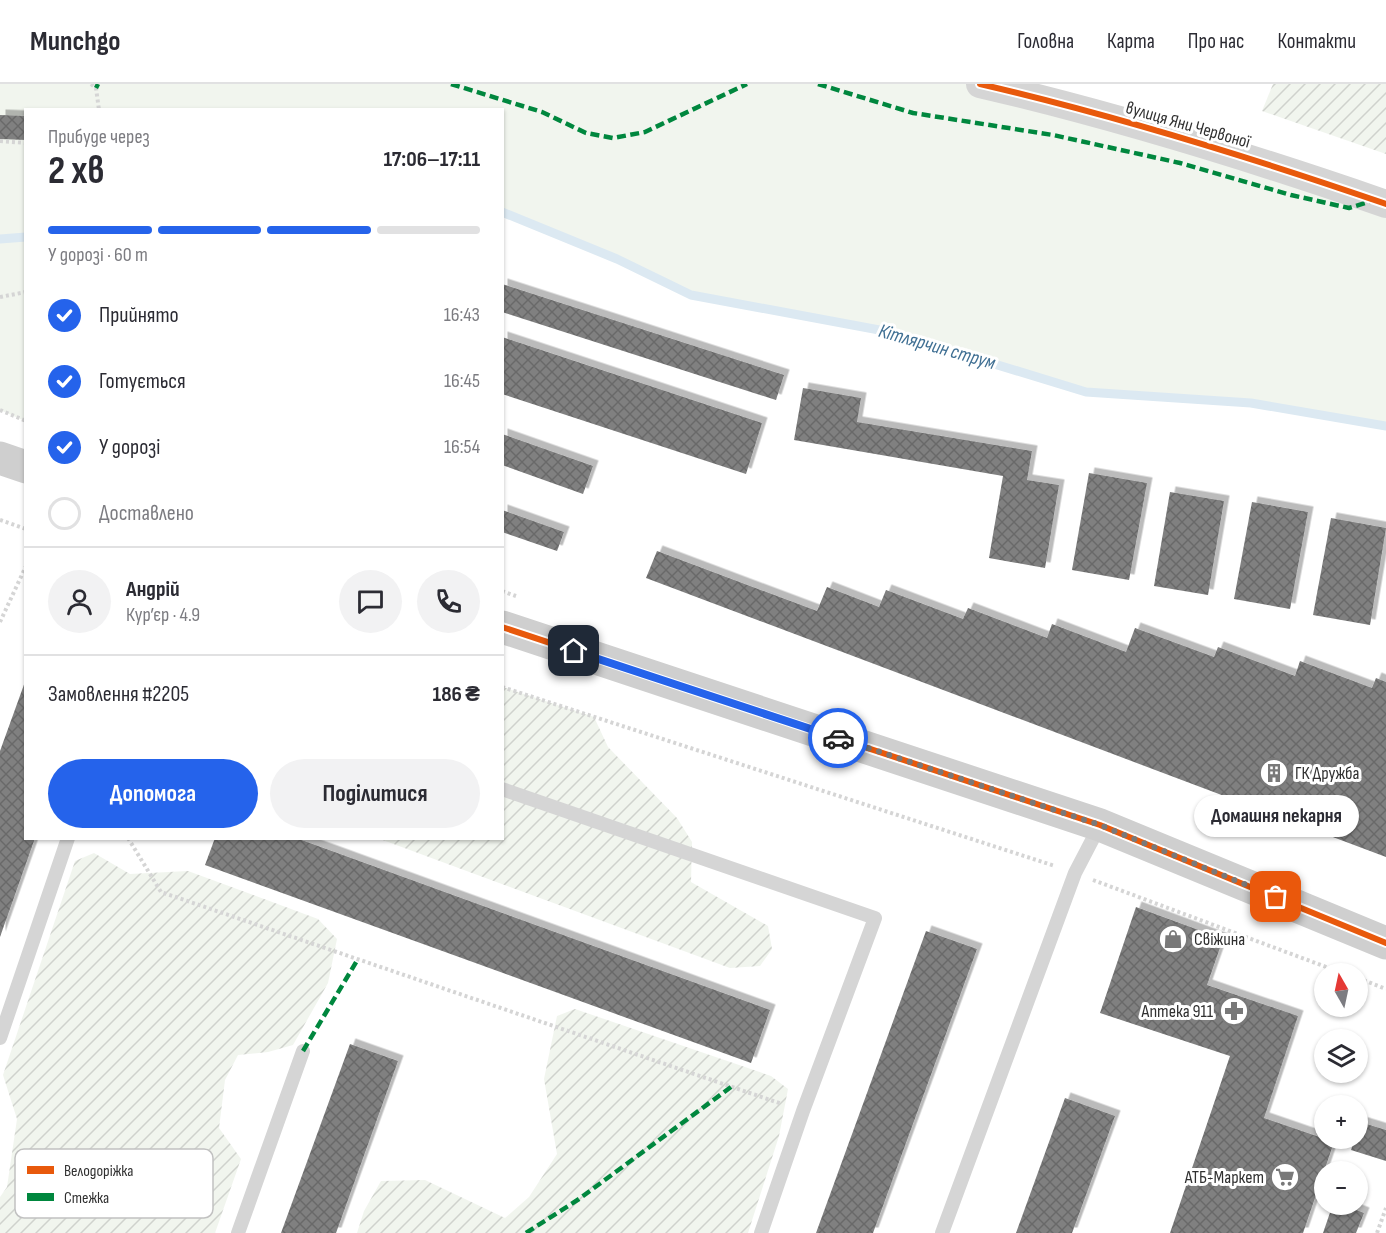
<!DOCTYPE html>
<html lang="uk">
<meta charset="utf-8">
<style>
body{margin:0;font-family:"Sofia Sans Condensed",sans-serif;background:#f2f2f3;color:#2b2b33;height:100vh;display:flex;flex-direction:column;font-size:22px;white-space:nowrap}
*{box-sizing:border-box;margin:0}
p{font-size:20px;color:#7c7c81}
.icon{flex:none;width:33px;height:33px;fill:none;stroke:currentColor;stroke-width:2;stroke-linecap:round;stroke-linejoin:round}
.map{position:relative;flex:1;overflow:hidden}
.side{position:absolute;left:24px;top:24px;width:480px;height:732px;display:flex;flex-direction:column;background:#fff;border-radius:0px;box-shadow:0 2px 4px #0004}
.side>*{flex:none}
.needle{width:39px;rotate:351deg}
.buttons{position:absolute;left:1314px;top:879px;display:grid;gap:12px}
.buttons a{display:grid;place-items:center;width:54px;height:54px;border-radius:50%;background:#fff;box-shadow:0 2px 4px #0004;font-size:30px}
.pin{position:absolute;display:grid;place-items:center;width:51px;height:51px;color:#fff;margin:-26px;border-radius:12px;box-shadow:0 3px 9px #0006}
.courier{position:absolute;display:grid;place-items:center;width:60px;height:60px;margin:-30px;border:4px solid #2563eb;border-radius:50%;background:#fff;color:#222;box-shadow:0 2px 8px #0007}
.bubble{position:absolute;height:42px;border-radius:21px;background:#fff;box-shadow:0 2px 4px #0004;font-size:20px;font-weight:700;line-height:42px;text-align:center}
.headline em{font-style:normal;font-weight:700}
.headline div{display:flex;flex-direction:column-reverse}
.headline{display:flex;align-items:center;justify-content:space-between;height:102px;padding:0 24px}
h1{font-size:39px;font-weight:700;line-height:45px}
.bar{display:grid;grid-template-columns:repeat(4,1fr);gap:9px 6px;align-content:center;height:72px;padding:0 24px}
.bar i{height:8px;border-radius:4px;background:#e1e1e2}
.bar .selected{background:#2563eb}
.bar p{grid-column:span 4}
.line{display:flex;align-items:center;gap:15px;padding:0 24px;border-top:2px solid #e1e1e2}
.line div{flex:1}
.round{display:grid;place-items:center;flex:none;width:63px;height:63px;border-radius:32px;background:#f2f2f3}
ol{padding:0 24px;list-style:none}
li{display:flex;align-items:center;gap:18px;height:66px}
li p{margin-inline-start:auto}
li .icon{padding:6px;border-radius:50%;background:#2563eb;color:#fff;stroke-width:4}
li:last-child{color:#7c7c81}
li i{width:33px;height:33px;border:3px solid #e1e1e2;border-radius:50%}
.primary-button{display:flex;gap:12px;margin-top:auto;padding:12px 24px}
.primary-button a{flex:1;height:69px;border-radius:36px;background:#2563eb;color:#fff;font-size:24px;font-weight:700;line-height:69px;text-align:center}
.primary-button a+a{background:#f2f2f3;color:#2b2b33}
header{display:flex;align-items:center;gap:36px;box-sizing:border-box;height:84px;padding:0 30px;background:#fff;border-bottom:2px solid #e1e1e2}
header strong{font-size:28px}
nav{display:flex;gap:33px;margin-inline-start:auto;font-size:21px}
.map>svg:first-child{display:block}
</style>
<header>
<strong>Munchgo</strong>
<nav><a>Головна</a><a>Карта</a><a>Про нас</a><a>Контакти</a></nav>
</header>
<div class="map">
<svg width="1386" height="1149" viewBox="0 0 1386 1149">
<defs>
<pattern id="garden-furrows" width="10" height="10" patternUnits="userSpaceOnUse" patternTransform="scale(1.5)"><rect width="10" height="10" fill="#f1f5ee"/><path d="M-1 1l2-2M0 10L10 0M9 11l2-2" fill="none" stroke="#cfd2cd"/></pattern>
<pattern id="building-cross-hatch" width="8" height="8" patternUnits="userSpaceOnUse" patternTransform="scale(1.5)"><rect width="8" height="8" fill="#808080"/><path d="M0 0l8 8M0 8l8-8" fill="none" stroke="#696969"/></pattern>
<filter id="shadow"><feDropShadow dx="5.5" dy="-5.5" stdDeviation="0" flood-color="#0004"/></filter>
</defs>
<rect width="100%" height="100%" fill="#fff"/>
<!-- green -->
<path fill="#f1f5ee" d="M 0,0 L 980,0 L 1386,120 L 1386,341 L 1251,318 L 1087,307 L 890,247 L 691,210 L 618,175 L 503,127 L 502,26 L 26,26 L 25,337 L 0,326 Z"/>
<!-- garden -->
<g fill="url(#garden-furrows)">
<path d="M 1273,0 L 1386,0 L 1386,70 L 1262,27 Z"/>
<path d="M 503,603 L 594,633 L 608,663 L 677,734 L 692,758 L 691,798 L 768,842 L 772,865 L 760,882 L 730,884 L 380,755 L 502,754 Z"/>
<path d="M 94,769 L 130,790 L 188,787 L 318,835 L 337,855 L 328,899 L 293,961 L 268,968 L 238,971 L 225,996 L 219,1044 L 241,1075 L 215,1149 L 0,1149 L 0,1113 L 7,1103 L 17,1035 L 3,991 L 75,777 Z"/>
<path d="M 575,925 L 771,992 L 788,1005 L 779,1052 L 748,1149 L 357,1149 L 364,1127 L 381,1097 L 425,1096 L 505,1134 L 529,1113 L 557,1070 L 544,995 L 557,932 Z"/>
</g>
<g fill="none" stroke-linecap="round" stroke-linejoin="round">
<!-- stream -->
<g stroke="#dce9f2" stroke-width="9">
<path d="M 502,128 L 617,175 L 691,211 L 890,248 L 1086,308 L 1251,319 L 1386,342"/>
<path d="M 0,155 L 26,153"/>
</g>
</g>
<!-- building -->
<g fill="url(#building-cross-hatch)" filter="url(#shadow)">
<path d="M 0,31 L 26,32 L 26,56 L 0,55 Z"/>
<path d="M 502,200 L 784,291 L 776,316 L 502,228 Z"/>
<path d="M 502,253 L 762,339 L 746,390 L 502,310 Z"/>
<path d="M 803,304 L 861,314 L 857,338 L 1032,367 L 1027,396 L 1059,401 L 1045,484 L 989,474 L 1003,392 L 794,356 Z"/>
<path d="M 502,350 L 593,382 L 583,410 L 502,381 Z"/>
<path d="M 1089,389 L 1147,399 L 1129,496 L 1072,486 Z"/>
<path d="M 1170,408 L 1224,417 L 1208,511 L 1154,502 Z"/>
<path d="M 1252,418 L 1308,428 L 1290,525 L 1234,515 Z"/>
<path d="M 502,426 L 564,448 L 557,467 L 502,448 Z"/>
<path d="M 1331,434 L 1386,444 L 1370,541 L 1313,531 Z"/>
<path d="M 657,467 L 817,527 L 827,503 L 879,523 L 886,506 L 963,535 L 968,524 L 1047,554 L 1052,540 L 1126,568 L 1135,544 L 1214,573 L 1218,563 L 1295,592 L 1300,577 L 1372,604 L 1376,594 L 1386,598 L 1386,773 L 646,494 Z"/>
<path d="M 26,595 L 26,754 L 35,754 L 0,853 L 0,667 Z"/>
<path d="M 215,754 L 296,754 L 770,926 L 751,979 L 205,781 Z"/>
<path d="M 1136,823 L 1223,855 L 1207,901 L 1298,932 L 1264,1034 L 1334,1058 L 1303,1149 L 1170,1149 L 1230,972 L 1100,929 Z"/>
<path d="M 926,847 L 977,865 L 873,1149 L 816,1149 Z"/>
<path d="M 350,960 L 398,977 L 336,1149 L 281,1149 Z"/>
<path d="M 1065,1014 L 1115,1032 L 1072,1149 L 1016,1149 Z"/>
<path d="M 1360,1038 L 1386,1046 L 1386,1077 L 1351,1066 L 1355,1054 L 1358,1054 Z"/>
<path d="M 1333,1120 L 1341,1120 L 1364,1129 L 1356,1149 L 1323,1149 Z"/>
</g>
<g fill="none" stroke-linecap="round" stroke-linejoin="round">
<!-- path -->
<g stroke="#d5d5d5" stroke-width="4" stroke-dasharray="3 3" stroke-linecap="butt">
<path d="M 91,0 L 96,4 L 99,26"/>
<path d="M 0,57 L 26,59"/>
<path d="M 0,213 L 26,208"/>
<path d="M 0,326 L 26,337"/>
<path d="M 0,436 L 26,445"/>
<path d="M 502,507 L 516,512"/>
<path d="M 0,538 L 26,482"/>
<path d="M 502,603 L 1055,782"/>
<path d="M 128,754 L 161,808 L 782,1020"/>
<path d="M 1093,796 L 1345,890"/>
<path d="M 1358,894 L 1386,905"/>
<path d="M 1377,1149 L 1386,1124"/>
</g>
<!-- lane -->
<g stroke="#d5d5d5" stroke-width="14">
<path d="M 502,705 L 875,834 L 803,1027 L 761,1149"/>
<path d="M 0,954 L 68,754"/>
<path d="M 238,1149 L 303,967"/>
<path d="M 942,1149 L 1075,789 L 1100,741"/>
</g>
<!-- street -->
<path stroke="#d5d5d5" stroke-width="28" d="M 980,0 C 1117,32 1253,74 1386,120"/>
<!-- secondary -->
<g stroke="#cfcfcf" stroke-width="33">
<path d="M 0,374 L 26,383"/>
<path d="M 502,543 L 1100,741 L 1386,859"/>
</g>
<!-- quiet -->
<g stroke="#00873e" stroke-width="4.5" stroke-dasharray="9 4.5" stroke-linecap="butt">
<path d="M 451,0 L 542,28 L 586,49 L 613,54 L 645,48 L 747,0"/>
<path d="M 818,0 L 913,29 L 1053,51 L 1180,79 L 1291,111 L 1349,124 L 1372,117"/>
<path d="M 96,4 L 98,0"/>
<path d="M 303,967 L 358,875"/>
<path d="M 526,1149 L 579,1115 L 731,1003"/>
</g>
<!-- cycleway casing -->
<g stroke="#fff" stroke-width="10">
<g id="cycleway">
<path d="M 980,0 C 1117,32 1253,74 1386,120"/>
<path d="M 502,543 L 1100,741 L 1386,859"/>
</g>
</g>
<!-- cycleway -->
<use href="#cycleway" stroke="#e8590c" stroke-width="6"/>
</g>
<g fill="none" stroke-linecap="round" stroke-linejoin="round">
<!-- done -->
<path stroke="#797979" stroke-width="6" stroke-dasharray="0 10.8" d="M 838,654 L 1100,741 L 1276,813"/>
<!-- route -->
<path stroke="#2563eb" stroke-width="8" d="M 574,567 L 838,654"/>
</g>
<!-- icons -->
<defs>
<g id="building-ring" transform="scale(1.5)"><circle r="9.5" fill="#fff" stroke="#797979" stroke-width="1.5"/><path d="M-4-6H4V6H1V3H-1V6H-4ZM-2.5-4.3h1.7v1.8h-1.7ZM.8-4.3h1.7v1.8H.8ZM-2.5-1h1.7V.8h-1.7ZM.8-1h1.7V.8H.8Z" fill="#797979"/></g>
<g id="shop-ring" transform="scale(1.5)"><circle r="9.5" fill="#fff" stroke="#797979" stroke-width="1.5"/><path d="M-5-2.5h2.3a2.7 3.5 0 0 1 5.4 0H5L5.5 6h-11ZM-1.5-2.5h3a1.5 2.3 0 0 0-3 0Z" fill="#797979"/></g>
<g id="pharmacy-ring" transform="scale(1.5)"><circle r="9.5" fill="#fff" stroke="#797979" stroke-width="1.5"/><path d="M-2-6h4v4h4v4h-4v4h-4v-4h-4v-4h4Z" fill="#797979"/></g>
<g id="supermarket-ring" transform="scale(1.5)"><circle r="9.5" fill="#fff" stroke="#797979" stroke-width="1.5"/><path d="M-6-5.5h2.5l.6 2H6L4.5 2H-2.5L-4.4-4H-6ZM-1.5 3.2a1.3 1.3 0 1 0 .1 0ZM3 3.2a1.3 1.3 0 1 0 .1 0Z" fill="#797979"/></g>
</defs>
<g fill-rule="evenodd">
<use href="#building-ring" x="1274" y="689"/>
<use href="#shop-ring" x="1173" y="855"/>
<use href="#pharmacy-ring" x="1234" y="927"/>
<use href="#supermarket-ring" x="1285" y="1093"/>
</g>
<g text-anchor="middle" dominant-baseline="central" stroke-width="6" stroke-linejoin="round" paint-order="stroke">
<!-- street labels -->
<g font-size="18" fill="#313131" stroke="#fff">
<text transform="translate(1188 41) rotate(16)">вулиця Яни Червоної</text>
</g>
<!-- poi labels -->
<g font-size="18" fill="#313131" stroke="#fff" text-anchor="start">
<text x="1295" y="689">ГК Дружба</text>
<text x="1194" y="855">Свіжина</text>
<text x="1213" y="927" text-anchor="end">Аптека 911</text>
<text x="1264" y="1093" text-anchor="end">АТБ-Маркет</text>
</g>
<!-- water labels -->
<g font-size="20" font-style="italic" fill="#3f6f93" stroke="#fff">
<text transform="translate(937 263) rotate(16)">Кітлярчин струм</text>
</g>
</g>
<!-- legend -->
<rect x="15" y="1065" width="198" height="69" rx="9" fill="#fff" stroke="#c1c1c1" stroke-width="1.5"/>
<rect x="27" y="1082" width="27" height="8" fill="#e8590c"/>
<rect x="27" y="1109" width="27" height="8" fill="#00873e"/>
<g font-size="16" fill="#313131">
<text x="64" y="1092">Велодоріжка</text>
<text x="64" y="1119">Стежка</text>
</g>
</svg>
<div class="buttons">
<a><svg class="needle" viewBox="-14 -14 28 28"><path d="M0-13l5 13h-10z" fill="#e53935"/><path d="M0 13l5-13h-10z" fill="#7c7c81"/></svg></a>
<a><svg class="icon" aria-label="layers" viewBox="0 0 24 24"><path d="M12 4l9 5-9 5-9-5zM3 14l9 5 9-5"/></svg></a>
<a>+</a>
<a>−</a>
</div>
<div class="pin" style="left:1276px;top:813px;background:#ea580c"><svg class="icon" aria-label="bag" viewBox="0 0 24 24"><path d="M5 8h14l-1 12H6zM9 8a3 3 0 0 1 6 0"/></svg></div>
<div class="pin" style="left:574px;top:567px;background:#1f2937"><svg class="icon" aria-label="home" viewBox="0 0 24 24"><path d="M3 11l9-7 9 7M6 9v11h12V9"/></svg></div>
<div class="courier" style="left:838px;top:654px"><svg class="icon" aria-label="car" viewBox="0 0 24 24"><path d="M5 17H2v-5l4-1 3-4h7l3 4 3 1v5h-3M9 17h6M6 11h13"/><circle cx="7" cy="17" r="2"/><circle cx="17" cy="17" r="2"/></svg></div>
<div class="bubble" style="left:1194px;top:711px;width:165px">Домашня пекарня</div>
<section class="side">
<div class="headline"><div><h1>2 хв</h1><p>Прибуде через</p></div><em>17:06–17:11</em></div>
<div class="bar"><i class="selected"></i><i class="selected"></i><i class="selected"></i><i></i><p>У дорозі · 60 m</p></div>
<ol>
<li><svg class="icon" aria-label="check" viewBox="0 0 24 24"><path d="M5 12l5 5 9-10"/></svg>Прийнято<p>16:43</p></li>
<li><svg class="icon" aria-label="check" viewBox="0 0 24 24"><path d="M5 12l5 5 9-10"/></svg>Готується<p>16:45</p></li>
<li><svg class="icon" aria-label="check" viewBox="0 0 24 24"><path d="M5 12l5 5 9-10"/></svg>У дорозі<p>16:54</p></li>
<li><i></i>Доставлено</li>
</ol>
<div class="line" style="height:108px"><a class="round"><svg class="icon" aria-label="person" viewBox="0 0 24 24"><circle cx="12" cy="8" r="4"/><path d="M4 21q1-7 8-7t8 7"/></svg></a><div><b>Андрій</b><p>Кур’єр · 4.9</p></div><a class="round"><svg class="icon" aria-label="chat" viewBox="0 0 24 24"><path d="M4 5h16v11H9l-5 4z"/></svg></a><a class="round"><svg class="icon" aria-label="phone" viewBox="0 0 24 24"><path d="M5 4h4l2 5-3 2q2 4 5 5l2-3 5 2v4C11 20 4 13 5 4z"/></svg></a></div>
<div class="line" style="height:78px"><div>Замовлення #2205</div><b>186 ₴</b></div>
<div class="primary-button"><a>Допомога</a><a>Поділитися</a></div>
</section>
</div>
